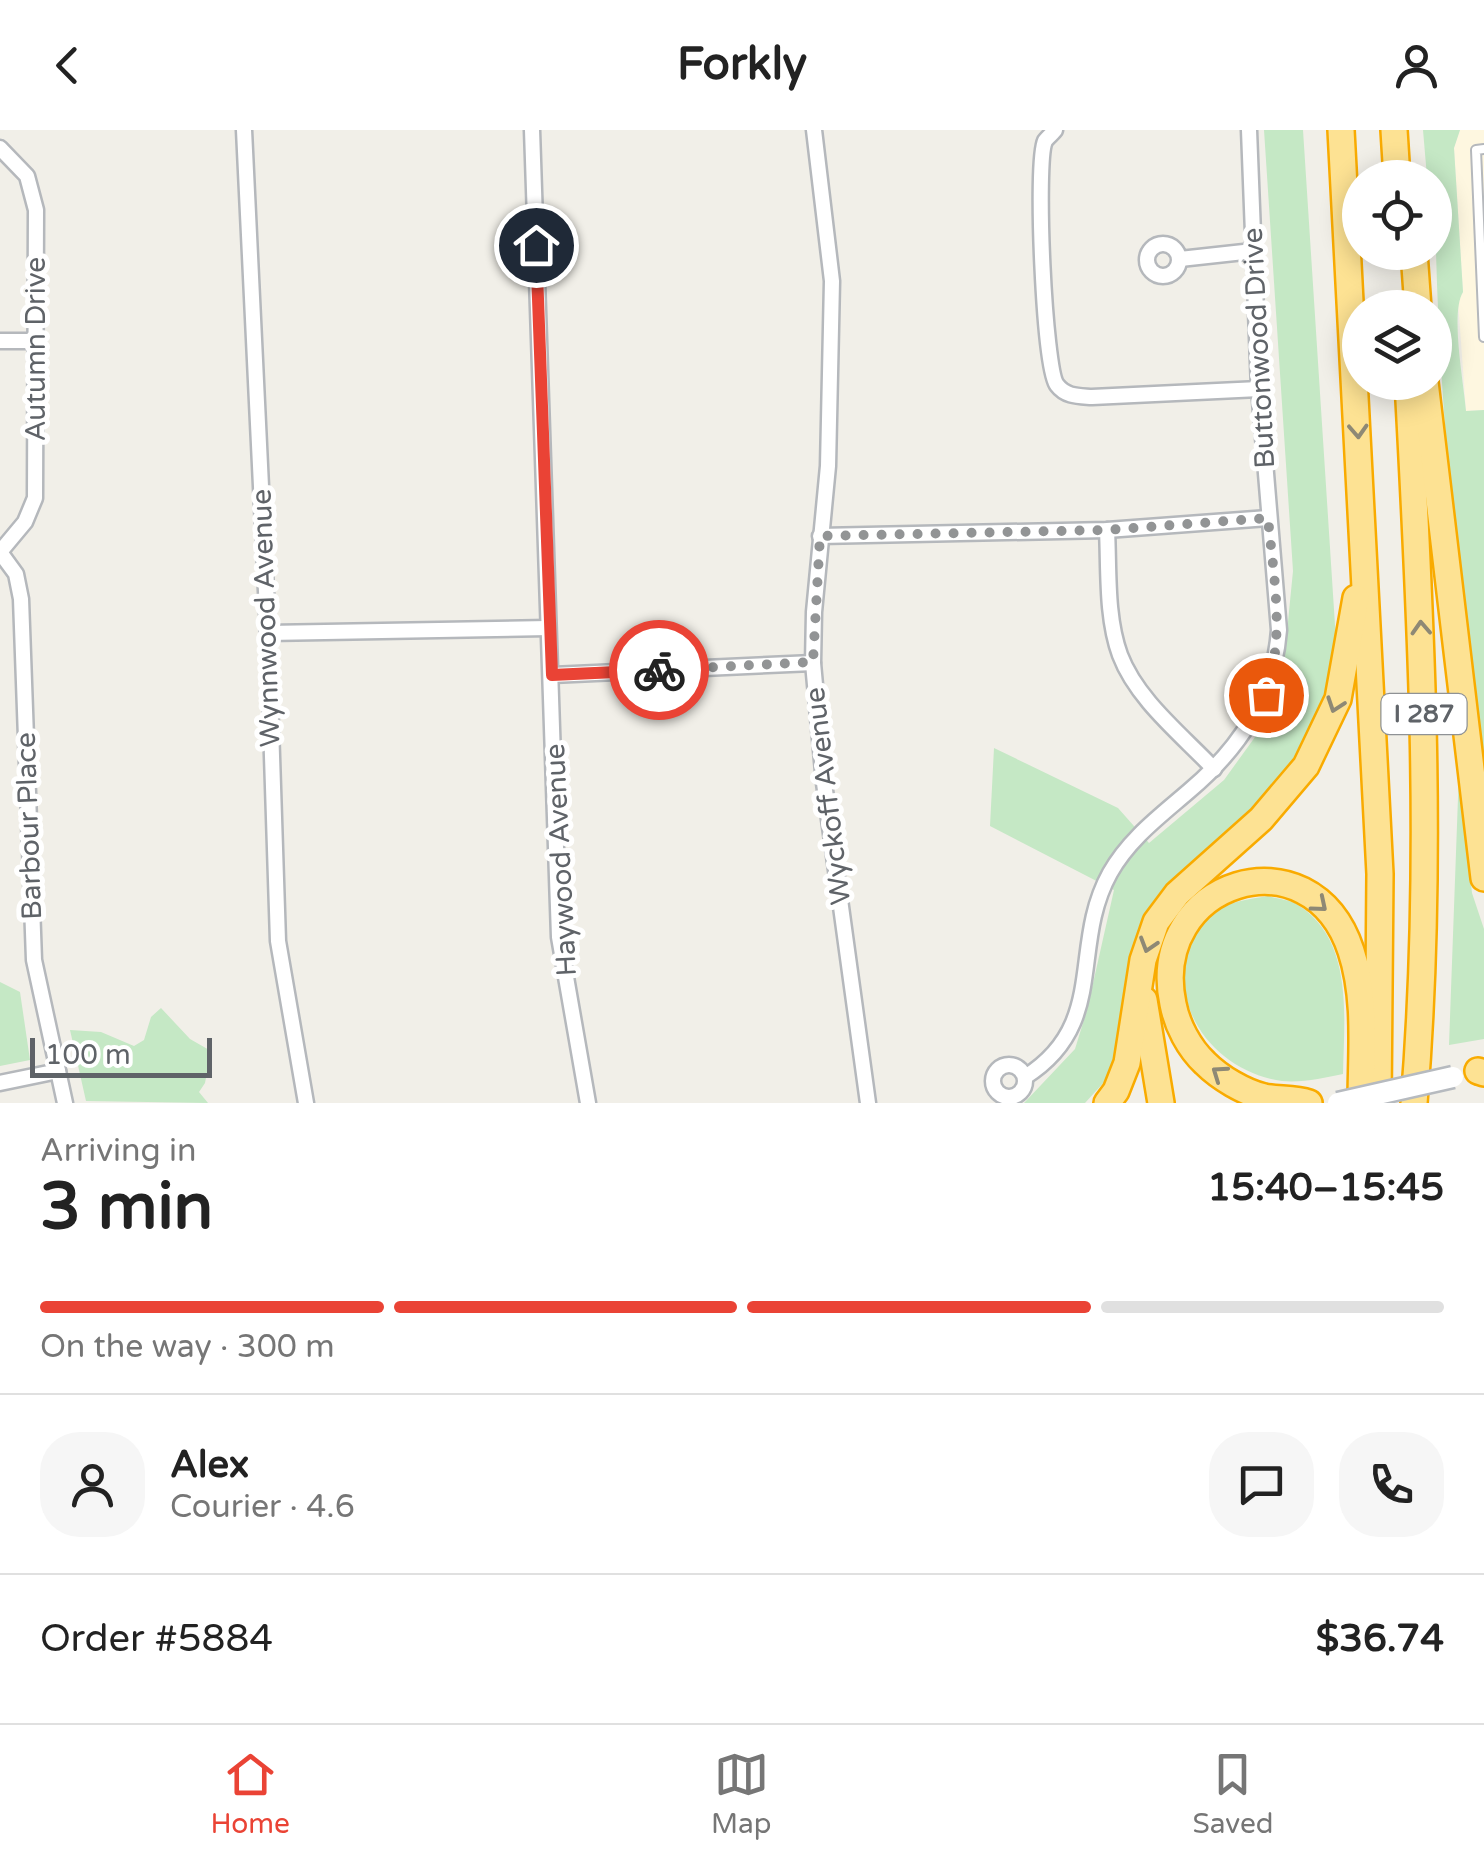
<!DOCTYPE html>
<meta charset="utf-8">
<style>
body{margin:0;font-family:"Varela Round",sans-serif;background:#f6f6f6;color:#222;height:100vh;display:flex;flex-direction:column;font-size:38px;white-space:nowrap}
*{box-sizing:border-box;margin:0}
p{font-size:32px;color:#767676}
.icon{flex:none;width:55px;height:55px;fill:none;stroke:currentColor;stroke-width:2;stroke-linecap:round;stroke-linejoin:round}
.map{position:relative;height:973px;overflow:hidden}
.sheet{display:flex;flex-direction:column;background:#fff;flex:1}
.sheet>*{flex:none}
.tools{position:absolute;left:1342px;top:30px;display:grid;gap:20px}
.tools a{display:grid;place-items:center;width:110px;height:110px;border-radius:50%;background:#fff;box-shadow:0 5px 25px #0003;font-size:50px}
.scale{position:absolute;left:30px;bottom:25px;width:182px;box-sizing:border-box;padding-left:10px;border:5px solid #5f6368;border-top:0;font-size:28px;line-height:35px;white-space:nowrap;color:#5f6368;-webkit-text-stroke:8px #fff;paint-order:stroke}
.pin{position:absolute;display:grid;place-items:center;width:85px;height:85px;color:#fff;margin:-42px;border:5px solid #fff;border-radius:50%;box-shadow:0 2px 10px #0007}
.courier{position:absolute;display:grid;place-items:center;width:100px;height:100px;margin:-50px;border:8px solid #ea4335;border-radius:50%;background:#fff;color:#222;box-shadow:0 2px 12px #0007}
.headline em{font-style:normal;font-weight:700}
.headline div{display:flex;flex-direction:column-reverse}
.headline{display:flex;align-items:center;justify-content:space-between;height:170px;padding:0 40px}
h1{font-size:65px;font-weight:700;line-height:75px}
.bar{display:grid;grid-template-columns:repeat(4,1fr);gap:15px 10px;align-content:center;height:120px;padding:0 40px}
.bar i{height:12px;border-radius:8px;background:#e0e0e0}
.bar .current{background:#ea4335}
.bar p{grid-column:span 4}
.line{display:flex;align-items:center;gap:25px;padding:0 40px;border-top:2px solid #e0e0e0}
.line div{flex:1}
.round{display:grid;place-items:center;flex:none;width:105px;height:105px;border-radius:40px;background:#f6f6f6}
header{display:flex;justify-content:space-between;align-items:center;height:130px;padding:0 40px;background:#fff;font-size:45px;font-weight:700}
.menu{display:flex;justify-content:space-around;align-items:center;height:140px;border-top:2px solid #e0e0e0;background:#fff;font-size:28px;color:#767676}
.menu a{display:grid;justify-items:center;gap:5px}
.menu .current{color:#ea4335}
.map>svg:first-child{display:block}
</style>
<header><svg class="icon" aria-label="back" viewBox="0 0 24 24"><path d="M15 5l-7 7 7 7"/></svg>Forkly<svg class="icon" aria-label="person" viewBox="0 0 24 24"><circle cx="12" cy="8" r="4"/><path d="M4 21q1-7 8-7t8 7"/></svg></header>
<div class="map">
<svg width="1484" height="973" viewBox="0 0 1484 973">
<rect width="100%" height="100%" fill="#f1efe8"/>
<!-- commercial -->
<path fill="#fef7e0" d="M 1460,0 L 1484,0 L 1484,280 L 1466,281 L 1458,171 L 1463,162 L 1454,18 Z"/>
<!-- green -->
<g fill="#c5e8c5">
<path d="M 1264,0 L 1303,0 L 1337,526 L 1326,570 L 1304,619 L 1254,676 L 1155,773 L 1131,824 L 1121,906 L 1106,950 L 1085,973 L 1024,973 L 1075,919 L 1087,880 L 1114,760 L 990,696 L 994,618 L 1118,678 L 1149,713 L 1224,650 L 1263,596 L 1281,562 L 1293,441 Z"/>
<path d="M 1423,0 L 1460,0 L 1454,18 L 1463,162 C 1450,183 1464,253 1466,281 L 1484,280 L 1484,661 C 1458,459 1435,249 1435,48 L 1427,47 Z"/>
<path d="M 1459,640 L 1472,763 L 1484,799 L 1484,909 L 1449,915 Z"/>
<path d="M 1268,766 C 1277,769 1291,770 1298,775 C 1354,810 1344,888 1343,944 C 1324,948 1302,953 1282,951 C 1224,943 1175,891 1186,832 C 1189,815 1195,796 1209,785 C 1226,772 1248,769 1268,766 Z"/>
<path d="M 0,852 L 20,862 L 30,930 L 0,936 Z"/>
<path d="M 161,878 L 190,909 L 211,921 L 205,953 L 199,962 L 208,973 L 86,971 L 70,900 L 101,902 L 134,916 L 144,910 L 151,887 Z"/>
</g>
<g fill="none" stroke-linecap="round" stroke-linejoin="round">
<!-- lane casing -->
<g stroke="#b5b8bc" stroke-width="12">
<path id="lane" d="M 1484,19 L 1476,20 L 1484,207"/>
</g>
<!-- street casing -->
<g stroke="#b5b8bc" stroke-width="19">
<g id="street">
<path d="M 244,0 L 268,503 L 278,811 L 306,973"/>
<path d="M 532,0 L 559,807 L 588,973"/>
<path d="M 814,0 L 832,151 L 828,336 L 814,482 L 813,533 L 824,653 L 868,973"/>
<path d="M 1055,0 C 1054,2 1046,9 1045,11 C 1035,32 1044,239 1057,255 C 1066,267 1079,266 1092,267 L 1259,259"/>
<path d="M 0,18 L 27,46 L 36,80 L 35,368 L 25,392 L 0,422"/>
<circle cx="1163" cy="130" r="16"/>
<path d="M 1180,129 L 1253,121"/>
<path d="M 0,211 L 35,211"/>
<path d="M 1107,400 C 1109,440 1106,487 1120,525 C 1137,570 1182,605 1214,639"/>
<path d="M 820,406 L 1107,400 L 1268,388"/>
<path d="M 0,422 L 16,444 L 21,469 L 34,830 L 65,973"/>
<path d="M 268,503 L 548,498"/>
<path d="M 552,545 L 813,533"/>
<circle cx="1009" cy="951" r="16"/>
<path d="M 1025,947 C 1109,894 1069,817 1110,743 C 1129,709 1160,686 1189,661 C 1240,618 1274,567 1279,500 L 1259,259 L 1249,0"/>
<path d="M 0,953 L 58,941"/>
</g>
</g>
<!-- highway casing -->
<g stroke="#f9ab00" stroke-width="30">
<g id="highway">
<path d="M 1341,0 L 1380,744 L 1378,973"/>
<path d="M 1394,0 L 1397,48"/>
<path d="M 1414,122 L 1418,178"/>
<path d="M 1408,252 C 1421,493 1434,732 1414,973"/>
<path d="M 1425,252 L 1484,748"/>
<path d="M 1144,870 L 1161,973"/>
<path d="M 1478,941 L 1484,943"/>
<path d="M 1107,973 L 1116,961 L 1127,933 L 1143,830 L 1156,792 L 1177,764 L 1261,689 L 1306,636 L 1338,569 L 1356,468"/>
<path d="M 1309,973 C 1294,968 1279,970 1264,967 C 1244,962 1220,948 1205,933 C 1189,918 1177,895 1173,874 C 1147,751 1311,699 1351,821 C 1367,869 1361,924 1361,973"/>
</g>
</g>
<!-- lane -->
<use href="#lane" stroke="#fff" stroke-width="8"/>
<!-- street -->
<use href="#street" stroke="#fff" stroke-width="14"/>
<!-- highway -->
<use href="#highway" stroke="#fde293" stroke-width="25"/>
<!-- secondary-bridge casing -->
<g stroke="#b6babf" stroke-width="25" stroke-linecap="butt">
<path id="secondary-bridge" d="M 1338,973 L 1453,947"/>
</g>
<!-- secondary-bridge -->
<use href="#secondary-bridge" stroke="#fff" stroke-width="20"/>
</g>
<!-- one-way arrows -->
<defs><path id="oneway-chevron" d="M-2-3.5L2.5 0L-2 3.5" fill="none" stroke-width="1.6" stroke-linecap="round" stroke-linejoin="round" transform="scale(2.5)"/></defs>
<g stroke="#8e8975">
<use href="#oneway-chevron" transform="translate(1358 301) rotate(87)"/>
<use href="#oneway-chevron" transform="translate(1421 498) rotate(-93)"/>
<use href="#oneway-chevron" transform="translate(1335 575) rotate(109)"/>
<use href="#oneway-chevron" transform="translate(1320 775) rotate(40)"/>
<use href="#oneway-chevron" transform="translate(1148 815) rotate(107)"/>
<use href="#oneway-chevron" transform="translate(1219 943) rotate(-145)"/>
</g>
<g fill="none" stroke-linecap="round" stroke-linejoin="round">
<!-- done -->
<path stroke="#929495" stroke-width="10" stroke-dasharray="0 18" d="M 659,540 L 813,532 L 820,406 L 1107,400 L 1268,388 C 1274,451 1285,504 1266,565"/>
<!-- route -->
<path stroke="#ea4335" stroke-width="12" d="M 536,115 L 552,545 L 659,540"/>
</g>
<g text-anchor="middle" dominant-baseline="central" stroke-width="10" stroke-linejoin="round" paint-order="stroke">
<!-- shield labels -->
<rect fill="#fff" stroke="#8f9295" stroke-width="2.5" x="1381.5" y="564" width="85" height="40" rx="8"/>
<g font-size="25" font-weight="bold" fill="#5f6368">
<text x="1424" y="584">I 287</text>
</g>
<!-- street labels -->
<g font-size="28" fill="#5f6368" stroke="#fff">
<text transform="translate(1259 218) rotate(-93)">Buttonwood Drive</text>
<text transform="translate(36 219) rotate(-90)">Autumn Drive</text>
<text transform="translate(266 488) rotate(-92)">Wynnwood Avenue</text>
<text transform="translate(828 666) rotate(-97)">Wyckoff Avenue</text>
<text transform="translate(29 696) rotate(-92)">Barbour Place</text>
<text transform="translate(561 730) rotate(-93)">Haywood Avenue</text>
</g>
</g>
</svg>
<div class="tools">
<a><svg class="icon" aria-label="locate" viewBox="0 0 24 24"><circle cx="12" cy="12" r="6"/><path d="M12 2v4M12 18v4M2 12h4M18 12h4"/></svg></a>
<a><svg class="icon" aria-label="layers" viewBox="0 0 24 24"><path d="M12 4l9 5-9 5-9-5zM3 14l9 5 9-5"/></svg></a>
</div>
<div class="scale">100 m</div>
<div class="pin" style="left:1266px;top:565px;background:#ea580c"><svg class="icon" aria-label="bag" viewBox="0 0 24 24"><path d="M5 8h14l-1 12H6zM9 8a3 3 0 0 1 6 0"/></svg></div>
<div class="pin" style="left:536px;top:115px;background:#1f2937"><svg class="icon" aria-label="home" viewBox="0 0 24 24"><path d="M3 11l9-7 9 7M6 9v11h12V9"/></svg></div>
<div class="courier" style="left:659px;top:540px"><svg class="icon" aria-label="bike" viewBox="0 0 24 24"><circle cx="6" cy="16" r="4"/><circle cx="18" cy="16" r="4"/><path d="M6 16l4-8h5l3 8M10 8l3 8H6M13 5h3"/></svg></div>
</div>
<section class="sheet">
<div class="headline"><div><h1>3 min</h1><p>Arriving in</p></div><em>15:40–15:45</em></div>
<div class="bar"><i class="current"></i><i class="current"></i><i class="current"></i><i></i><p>On the way · 300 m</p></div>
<div class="line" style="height:180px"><a class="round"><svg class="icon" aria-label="person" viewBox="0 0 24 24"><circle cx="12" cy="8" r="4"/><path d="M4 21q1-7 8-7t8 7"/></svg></a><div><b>Alex</b><p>Courier · 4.6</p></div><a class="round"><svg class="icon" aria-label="chat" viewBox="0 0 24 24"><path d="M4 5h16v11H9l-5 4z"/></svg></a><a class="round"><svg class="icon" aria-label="phone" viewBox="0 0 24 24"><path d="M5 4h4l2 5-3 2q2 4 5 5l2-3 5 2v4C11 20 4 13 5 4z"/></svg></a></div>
<div class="line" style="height:130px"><div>Order #5884</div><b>$36.74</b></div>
</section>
<nav class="menu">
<a class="current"><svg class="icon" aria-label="home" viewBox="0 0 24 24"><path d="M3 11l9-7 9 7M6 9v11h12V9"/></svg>Home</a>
<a><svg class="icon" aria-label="map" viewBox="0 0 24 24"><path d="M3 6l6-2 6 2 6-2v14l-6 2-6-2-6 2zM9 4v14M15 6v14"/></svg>Map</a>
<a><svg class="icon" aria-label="saved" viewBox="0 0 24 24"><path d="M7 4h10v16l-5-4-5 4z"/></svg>Saved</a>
</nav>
